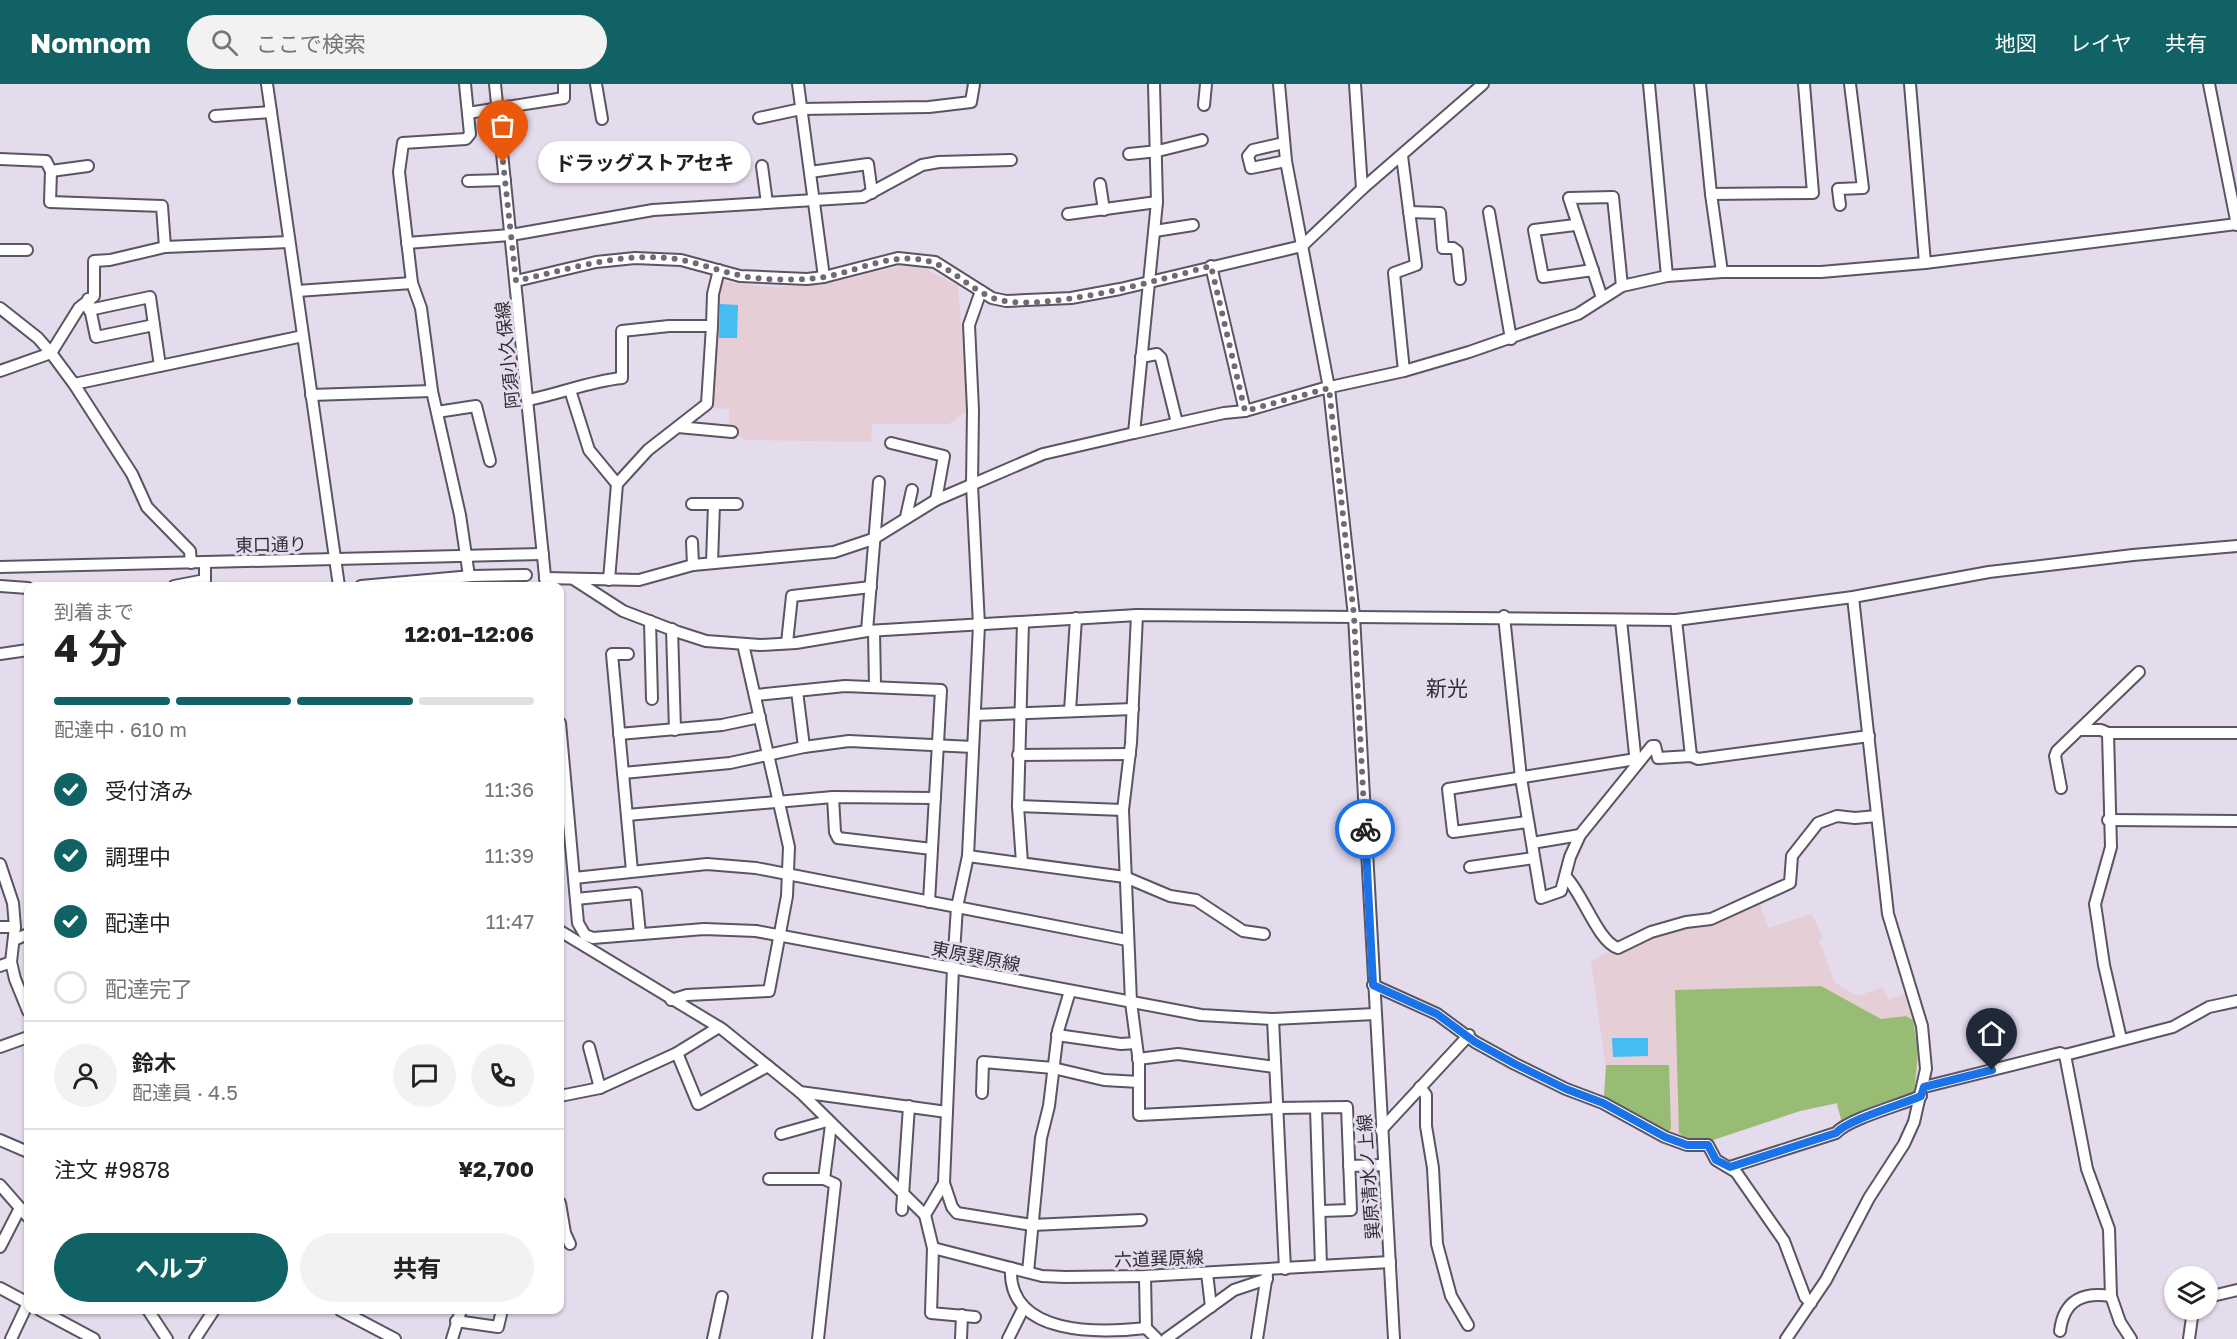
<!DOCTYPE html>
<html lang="ja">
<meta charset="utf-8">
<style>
body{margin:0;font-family:"Golos Text","Noto Sans JP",sans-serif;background:#f2f2f2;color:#222;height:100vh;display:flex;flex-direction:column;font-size:22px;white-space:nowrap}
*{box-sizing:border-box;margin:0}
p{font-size:20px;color:#767676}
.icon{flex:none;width:33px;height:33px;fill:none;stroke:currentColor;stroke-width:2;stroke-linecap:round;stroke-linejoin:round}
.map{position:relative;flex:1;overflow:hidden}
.sheet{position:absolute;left:24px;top:498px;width:540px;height:732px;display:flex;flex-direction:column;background:#fff;border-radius:12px;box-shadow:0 2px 4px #0004}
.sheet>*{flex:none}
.fabs{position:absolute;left:2164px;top:1182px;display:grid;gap:12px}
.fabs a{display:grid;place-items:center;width:54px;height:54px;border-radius:50%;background:#fff;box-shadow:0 2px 4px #0004;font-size:30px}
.pin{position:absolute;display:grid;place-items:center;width:51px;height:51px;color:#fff;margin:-62px -26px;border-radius:50% 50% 50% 0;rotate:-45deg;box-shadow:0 0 6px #0007}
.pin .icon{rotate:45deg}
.courier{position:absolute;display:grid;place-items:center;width:60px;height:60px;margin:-30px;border:4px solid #1a73e8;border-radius:50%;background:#fff;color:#222;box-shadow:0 2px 8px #0007}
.bubble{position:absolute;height:42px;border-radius:21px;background:#fff;box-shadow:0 2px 4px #0004;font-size:20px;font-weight:700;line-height:42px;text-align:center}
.overview em{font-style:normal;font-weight:700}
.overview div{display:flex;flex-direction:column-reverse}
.overview{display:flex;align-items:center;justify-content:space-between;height:102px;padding:0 30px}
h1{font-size:39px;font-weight:700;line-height:45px}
.bar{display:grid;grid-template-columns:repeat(4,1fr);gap:9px 6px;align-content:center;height:72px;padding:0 30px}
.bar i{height:8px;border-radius:4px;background:#e0e0e0}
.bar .on{background:#116264}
.bar p{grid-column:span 4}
.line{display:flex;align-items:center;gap:15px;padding:0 30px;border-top:2px solid #e0e0e0}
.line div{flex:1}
.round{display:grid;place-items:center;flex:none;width:63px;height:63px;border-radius:32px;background:#f2f2f2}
ol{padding:0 30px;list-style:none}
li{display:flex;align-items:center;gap:18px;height:66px}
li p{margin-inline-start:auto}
li .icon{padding:6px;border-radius:50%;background:#116264;color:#fff;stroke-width:4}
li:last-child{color:#767676}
li i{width:33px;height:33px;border:3px solid #e0e0e0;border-radius:50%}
.action{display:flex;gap:12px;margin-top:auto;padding:12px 30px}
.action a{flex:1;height:69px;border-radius:36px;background:#116264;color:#fff;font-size:24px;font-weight:700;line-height:69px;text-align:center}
.action a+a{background:#f2f2f2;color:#222}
header{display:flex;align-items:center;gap:36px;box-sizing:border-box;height:84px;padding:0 30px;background:#116264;color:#fff}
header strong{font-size:28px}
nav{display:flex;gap:33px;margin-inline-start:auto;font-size:21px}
.search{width:420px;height:54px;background:#f2f2f2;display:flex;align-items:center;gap:15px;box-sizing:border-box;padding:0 21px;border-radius:33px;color:#767676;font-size:22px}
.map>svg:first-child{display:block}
</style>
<header>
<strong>Nomnom</strong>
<div class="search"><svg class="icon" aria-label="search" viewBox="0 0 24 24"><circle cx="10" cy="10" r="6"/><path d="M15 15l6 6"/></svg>ここで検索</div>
<nav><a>地図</a><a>レイヤ</a><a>共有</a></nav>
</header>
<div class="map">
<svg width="2237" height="1255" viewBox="0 0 2237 1255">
<rect width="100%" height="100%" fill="#e4dbed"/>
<!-- education -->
<g fill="#e6ced7">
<path d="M 900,182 L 922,183 L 958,202 L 968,326 L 949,340 L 872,340 L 871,358 L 746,356 L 729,345 L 729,325 L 712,324 L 716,211 L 720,197 L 769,203 L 823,201 Z"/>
<path d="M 1760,819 L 1768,844 L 1812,830 L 1823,854 L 1819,856 L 1835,899 L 1858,912 L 1883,903 L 1888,915 L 1905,910 L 1914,936 L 1919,968 L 1915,1009 L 1906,1015 L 1842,1040 L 1836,1020 L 1801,1027 L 1707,1058 L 1699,1056 L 1689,1057 L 1666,1051 L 1606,1018 L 1604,1012 L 1606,985 L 1591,878 L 1608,868 L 1620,868 L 1652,851 Z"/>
</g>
<!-- green -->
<g fill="#99bc75">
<path d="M 1821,902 L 1881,935 L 1906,932 L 1913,936 L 1918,968 L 1914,1009 L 1906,1015 L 1842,1039 L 1837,1019 L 1800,1027 L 1707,1058 L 1689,1057 L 1679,1049 L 1675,906 Z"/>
<path d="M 1606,981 L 1669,981 L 1671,1045 L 1666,1050 L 1607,1017 L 1604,1012 Z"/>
</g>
<!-- water -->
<g fill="#45bdf0">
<path d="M 720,220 L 738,221 L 737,254 L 719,254 Z"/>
<path d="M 1612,954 L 1648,954 L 1648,972 L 1613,973 Z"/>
</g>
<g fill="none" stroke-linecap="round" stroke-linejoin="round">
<!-- minor casing -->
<g stroke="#5b5463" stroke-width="14">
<g id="minor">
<path d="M 267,0 L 339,502"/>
<path d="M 465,0 L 470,50 L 466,55 L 403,59 L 399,88 L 412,199 L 421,224 L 432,307 L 460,431 L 469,492"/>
<path d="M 495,0 L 546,502"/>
<path d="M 596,0 L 602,35"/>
<path d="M 798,0 L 824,193"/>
<path d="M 1279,0 L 1286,77 L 1329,304 L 1354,532 L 1394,1255"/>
<path d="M 1355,0 L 1362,105"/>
<path d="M 1649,0 L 1667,192"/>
<path d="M 1700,0 L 1711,110 L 1722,188"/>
<path d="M 1910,0 L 1925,179"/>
<path d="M 2209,0 L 2237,141"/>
<path d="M 1204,21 L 1206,0"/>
<path d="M 468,29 L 564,14 L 564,0"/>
<path d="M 215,32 L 271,28"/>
<path d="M 759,34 L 801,25 L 929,23 L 971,18 L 974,0"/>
<path d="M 1284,59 L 1253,66 L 1248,72 L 1251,84 L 1286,77"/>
<path d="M 1129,70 L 1158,67 L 1202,56"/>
<path d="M 1402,72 L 1416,181 L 1394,189 L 1404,287"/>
<path d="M 0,75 L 46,77 L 51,87 L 50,118 L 162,122 L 165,163"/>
<path d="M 762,82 L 767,119"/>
<path d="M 51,87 L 88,82"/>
<path d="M 810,88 L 868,80 L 872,109"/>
<path d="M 468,97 L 505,96"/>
<path d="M 1100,100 L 1104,126"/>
<path d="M 1711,110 L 1813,109 L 1804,0"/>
<path d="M 1840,121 L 1838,105 L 1863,104 L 1850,0"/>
<path d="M 1409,128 L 1440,129 L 1443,164 L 1453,164 L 1457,167 L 1460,195"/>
<path d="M 1489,128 L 1511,255"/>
<path d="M 1068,130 L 1157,118"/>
<path d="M 1575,141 L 1534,146 L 1543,193 L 1593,186"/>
<path d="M 1155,147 L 1193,141"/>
<path d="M 407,159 L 511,151 L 653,126 L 863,113 L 922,81 L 939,78 L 1011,76"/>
<path d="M 0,166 L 27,166"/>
<path d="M 1211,182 L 1245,327"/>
<path d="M 516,197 L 596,178 L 635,174 L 681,176 L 740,192 L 807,195 L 824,193 L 898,174 L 935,178 L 992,214 L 1006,217 L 1071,214 L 1120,205 L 1302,162 L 1362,105 L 1483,0"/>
<path d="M 297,207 L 412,199"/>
<path d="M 981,207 L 969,241 L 973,326 L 972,401 L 979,541 L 968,772 L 957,823 L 953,884 L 944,1099 L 952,1123 L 957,1129 L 1032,1141 L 1141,1136"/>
<path d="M 1602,214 L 1569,114 L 1613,113 L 1622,202"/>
<path d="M 88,215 L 96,253 L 154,241 L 160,282"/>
<path d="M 0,224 L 38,254 L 51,269 L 74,300 L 132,390 L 147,423 L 190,467 L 191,479"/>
<path d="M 89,226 L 150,213 L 154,241"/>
<path d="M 1141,273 L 1157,270 L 1161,274 L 1177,339"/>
<path d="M 0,287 L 51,269 L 79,224 L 94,212 L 94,177 L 110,176 L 165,163 L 289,158"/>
<path d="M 74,300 L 303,252"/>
<path d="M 570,306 L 589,366 L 617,400"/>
<path d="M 311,311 L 432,307"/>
<path d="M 528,316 C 560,310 590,297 622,294 L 622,247 L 669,242 L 712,242 L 713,210 L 719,186"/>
<path d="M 437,328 L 476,322 L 490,377"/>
<path d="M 678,343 L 732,348"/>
<path d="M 1134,349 L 1224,329 L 1245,327 L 1321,305 L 1404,287 L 1469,268 L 1578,230 L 1622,202 L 1667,192 L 1722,188 L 1821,188 L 1925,179 L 2237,140"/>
<path d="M 891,359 L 944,372 L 936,416"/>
<path d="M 692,420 L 737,420"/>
<path d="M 906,433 L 912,406"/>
<path d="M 692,458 L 693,481"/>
<path d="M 712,479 L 714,420"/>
<path d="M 0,483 L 543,470"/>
<path d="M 545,494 L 639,496 L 693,481 L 834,468 L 873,455 L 936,416 L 1043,370 L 1134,349 L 1157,118 L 1154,0"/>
<path d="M 575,496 L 623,527 L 678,548 L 706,557 L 760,561 L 796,559 L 867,547 L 1137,531 L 1676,536 L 1853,513 L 1989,488 L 2133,471 L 2237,462"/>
<path d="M 609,496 L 617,400 L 648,366 L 707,320 L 712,242"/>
<path d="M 0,502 L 28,504"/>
<path d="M 174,502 L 205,496 L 205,478"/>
<path d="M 361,502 L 472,492 L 526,491"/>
<path d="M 1137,531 L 1131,659 L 1123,726 L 1131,918 L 1139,979 L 1139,1031 L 1277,1024 L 1347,1023 L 1351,1126 L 1321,1127"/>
<path d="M 1504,532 L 1521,694 L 1541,814 L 1561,807 L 1570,773 L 1580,751 L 1652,662 L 1655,662 L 1658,674 L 1691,672 L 1698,675 L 1869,652"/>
<path d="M 1621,536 L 1636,680"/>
<path d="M 1676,536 L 1691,672"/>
<path d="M 650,537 L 652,615"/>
<path d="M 672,545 L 675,646"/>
<path d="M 867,547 L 879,398"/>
<path d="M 874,547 L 875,602"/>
<path d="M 787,559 L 792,512 L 871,503"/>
<path d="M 0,570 L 28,566"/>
<path d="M 628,570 L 612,570 L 632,787"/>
<path d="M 797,607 L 804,663"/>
<path d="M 756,611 L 845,602 L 941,606 L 929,818"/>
<path d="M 1070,627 L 1076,534"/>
<path d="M 975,631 L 1133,625"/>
<path d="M 560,639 L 578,839 L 585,851 L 593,854 L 704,845 L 756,847 L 1201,931 L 1273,935 L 1375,930"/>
<path d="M 2079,646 L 2101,646 L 2108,649 L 2237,649"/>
<path d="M 2108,649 L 2111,763 L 2095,820 L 2104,881 L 2121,955"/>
<path d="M 619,650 L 722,641 L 760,633"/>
<path d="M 1018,671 L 1130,670"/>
<path d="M 623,689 L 730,679 L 804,663 L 849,657 L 973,663"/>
<path d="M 2061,704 L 2055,672 L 2057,667 L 2139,588"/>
<path d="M 833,713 L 835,748 L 838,754 L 932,765"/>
<path d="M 1018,722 L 1123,726"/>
<path d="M 627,731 L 833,713 L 935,714"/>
<path d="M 2108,736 L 2237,737"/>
<path d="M 1527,738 L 1453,748 L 1448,705 L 1636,675"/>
<path d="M 1532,759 L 1580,751"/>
<path d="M 968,772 L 1125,793 L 1170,812 L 1196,816 L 1243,847 L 1264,850"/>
<path d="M 1022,779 L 1018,722 L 1023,538"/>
<path d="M 0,780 L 13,819 L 15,843 L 11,878 L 15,895 L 28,927"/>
<path d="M 1470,783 L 1534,774"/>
<path d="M 1566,793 C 1583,810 1598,858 1618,864 L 1651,848 L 1686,838 L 1711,835 L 1790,799 L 1792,772 L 1818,739 L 1837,732 L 1855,734 L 1877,732"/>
<path d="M 574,794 L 707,780 L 756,784 L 1127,856"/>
<path d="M 576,815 L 636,809 L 640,850"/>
<path d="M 0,843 L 15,843"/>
<path d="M 560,847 L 722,945 L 800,1008 L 925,1131 L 933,1164 L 931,1229 L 975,1233"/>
<path d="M 14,856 L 28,850"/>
<path d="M 0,882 L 11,878"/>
<path d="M 1373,901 L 1437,930 L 1475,958 L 1515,980 L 1566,1005 L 1603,1019 L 1665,1053 L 1687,1061 L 1708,1061 L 1716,1076 L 1736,1088 L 1784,1157 L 1805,1213 L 1811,1219"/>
<path d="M 671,916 L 687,911 L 769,907 L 787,812 L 789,763 L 743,560"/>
<path d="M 1273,935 L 1285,1185"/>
<path d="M 1057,951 L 1121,960 L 1136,959"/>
<path d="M 0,963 L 28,953"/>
<path d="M 589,963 L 600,1004"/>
<path d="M 677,969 L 698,1020 L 768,982"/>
<path d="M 2065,971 L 2087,1085 L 2109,1145 L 2111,1212 L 2120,1238 L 2131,1255"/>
<path d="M 1138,975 L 1178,970 L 1275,983"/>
<path d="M 1420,1003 L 1426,1011 L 1426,1042 L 1433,1084 L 1437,1160 L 1451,1212 L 1468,1241"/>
<path d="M 1924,1003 L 2060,969 L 2065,971 L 2173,943 L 2209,923 L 2237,917"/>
<path d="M 800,1008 L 947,1028"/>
<path d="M 982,1009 L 983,978 L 1053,984 L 1104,996 L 1139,998"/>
<path d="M 560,1012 L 600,1004 L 677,969 L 719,943"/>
<path d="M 1316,1024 L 1321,1182"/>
<path d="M 1381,1046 L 1469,951"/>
<path d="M 781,1050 L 827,1037"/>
<path d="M 0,1056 L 28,1068"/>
<path d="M 1349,1082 L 1383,1081"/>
<path d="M 1730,1083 L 1836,1049 C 1848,1035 1901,1021 1921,1012"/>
<path d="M 769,1095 L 824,1095 L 835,1100 L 818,1255"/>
<path d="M 824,1095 L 831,1041"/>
<path d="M 0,1101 L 28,1133"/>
<path d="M 560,1119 L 565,1149 L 570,1160"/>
<path d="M 902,1126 L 909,1022"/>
<path d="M 925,1131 L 944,1099"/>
<path d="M 0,1163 L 20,1124"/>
<path d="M 933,1164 L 1042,1192 L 1065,1193 L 1145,1192 L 1390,1178"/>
<path d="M 1011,1184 C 1007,1253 1102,1249 1146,1244"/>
<path d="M 1028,1188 L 1041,1054 L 1049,1022 L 1058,947 L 1070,907"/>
<path d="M 1207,1189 L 1211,1223"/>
<path d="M 1145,1192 L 1146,1244 L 1157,1255"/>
<path d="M 0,1204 L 28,1219"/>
<path d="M 2208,1213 L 2237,1206"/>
<path d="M 40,1226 L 94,1255"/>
<path d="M 148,1226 L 167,1255"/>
<path d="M 340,1226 L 395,1255"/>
<path d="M 456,1237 L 498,1243 L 502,1226"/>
<path d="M 2060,1247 C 2064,1215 2084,1208 2111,1212"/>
<path d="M 11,1255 L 28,1219"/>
<path d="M 195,1255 L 214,1226"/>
<path d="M 452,1255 L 461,1226"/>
<path d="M 713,1255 L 722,1213"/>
<path d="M 961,1255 L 962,1231"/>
<path d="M 1008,1255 L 1024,1223"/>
<path d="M 1166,1255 L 1234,1206 L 1267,1195"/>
<path d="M 1257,1255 L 1267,1190"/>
<path d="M 1786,1255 L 1826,1196 L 1869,1114 L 1904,1060 L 1914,1038 L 1926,985 L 1922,942 L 1888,830 L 1853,513"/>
<path d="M 2189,1255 L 2193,1226"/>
</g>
</g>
<!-- minor -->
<use href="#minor" stroke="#fff" stroke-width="10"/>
</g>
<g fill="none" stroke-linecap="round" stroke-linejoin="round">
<!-- done -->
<path stroke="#6f6a75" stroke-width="6" stroke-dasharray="0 10.8" d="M 503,78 L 516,197 C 566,186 616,169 668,174 C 692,176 715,186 738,191 C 759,196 785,196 806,195 C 844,194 879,171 917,175 C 949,178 965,203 993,214 C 1039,231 1162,195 1211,182 L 1245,327 L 1329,304 L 1354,532 L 1365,745"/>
<!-- route -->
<path stroke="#1a73e8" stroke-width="8" d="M 1365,745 L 1373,901 L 1437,930 L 1475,958 L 1515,980 L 1566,1005 L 1603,1019 L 1665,1053 L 1687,1061 L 1708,1061 L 1716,1076 L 1730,1083 L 1836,1049 C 1849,1035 1901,1021 1921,1012 L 1924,1003 L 1992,986"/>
</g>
<g text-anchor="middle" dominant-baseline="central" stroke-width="6" stroke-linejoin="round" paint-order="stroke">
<!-- street labels -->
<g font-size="18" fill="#302d34" stroke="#e4dbed">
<text transform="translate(507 271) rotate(-96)">阿須小久保線</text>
<text transform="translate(271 460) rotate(-1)">東口通り</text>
<text transform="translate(976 872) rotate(11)">東原巽原線</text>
<text transform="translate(1368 1093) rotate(-94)">巽原清水ノ上線</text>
<text transform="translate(1159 1174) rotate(-2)">六道巽原線</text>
</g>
<!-- quarter labels -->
<g font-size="21" fill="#302d34" stroke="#e4dbed">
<text x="1447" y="604">新光</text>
</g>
</g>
</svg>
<div class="fabs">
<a><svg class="icon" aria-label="layers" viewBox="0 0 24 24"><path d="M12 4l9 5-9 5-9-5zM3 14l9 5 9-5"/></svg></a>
</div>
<div class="pin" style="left:503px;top:78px;background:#ea580c"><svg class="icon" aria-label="bag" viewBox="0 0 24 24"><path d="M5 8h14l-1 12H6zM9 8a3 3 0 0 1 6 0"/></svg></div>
<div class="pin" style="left:1992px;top:986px;background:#1f2937"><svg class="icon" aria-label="home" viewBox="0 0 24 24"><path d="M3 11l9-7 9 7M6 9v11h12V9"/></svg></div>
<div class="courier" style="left:1365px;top:745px"><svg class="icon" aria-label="bike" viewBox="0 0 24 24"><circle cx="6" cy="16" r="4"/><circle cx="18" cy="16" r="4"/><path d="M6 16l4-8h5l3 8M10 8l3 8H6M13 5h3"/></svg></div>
<div class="bubble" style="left:538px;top:57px;width:213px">ドラッグストアセキ</div>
<section class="sheet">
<div class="overview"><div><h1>4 分</h1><p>到着まで</p></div><em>12:01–12:06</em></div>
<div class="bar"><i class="on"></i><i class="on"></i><i class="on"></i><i></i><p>配達中 · 610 m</p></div>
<ol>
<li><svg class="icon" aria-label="check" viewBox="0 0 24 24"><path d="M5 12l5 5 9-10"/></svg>受付済み<p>11:36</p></li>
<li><svg class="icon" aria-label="check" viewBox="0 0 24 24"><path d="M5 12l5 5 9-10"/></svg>調理中<p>11:39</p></li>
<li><svg class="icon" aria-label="check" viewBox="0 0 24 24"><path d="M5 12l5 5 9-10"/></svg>配達中<p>11:47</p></li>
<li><i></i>配達完了</li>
</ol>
<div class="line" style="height:108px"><a class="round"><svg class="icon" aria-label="person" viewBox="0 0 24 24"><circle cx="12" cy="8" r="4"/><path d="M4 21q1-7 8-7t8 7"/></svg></a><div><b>鈴木</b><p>配達員 · 4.5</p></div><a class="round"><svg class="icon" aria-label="chat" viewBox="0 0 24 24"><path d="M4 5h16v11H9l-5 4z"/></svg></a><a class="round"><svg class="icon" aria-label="phone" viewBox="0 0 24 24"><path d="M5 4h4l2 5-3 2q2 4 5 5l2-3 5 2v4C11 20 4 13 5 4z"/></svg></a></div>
<div class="line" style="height:78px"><div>注文 #9878</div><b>¥2,700</b></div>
<div class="action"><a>ヘルプ</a><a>共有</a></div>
</section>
</div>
